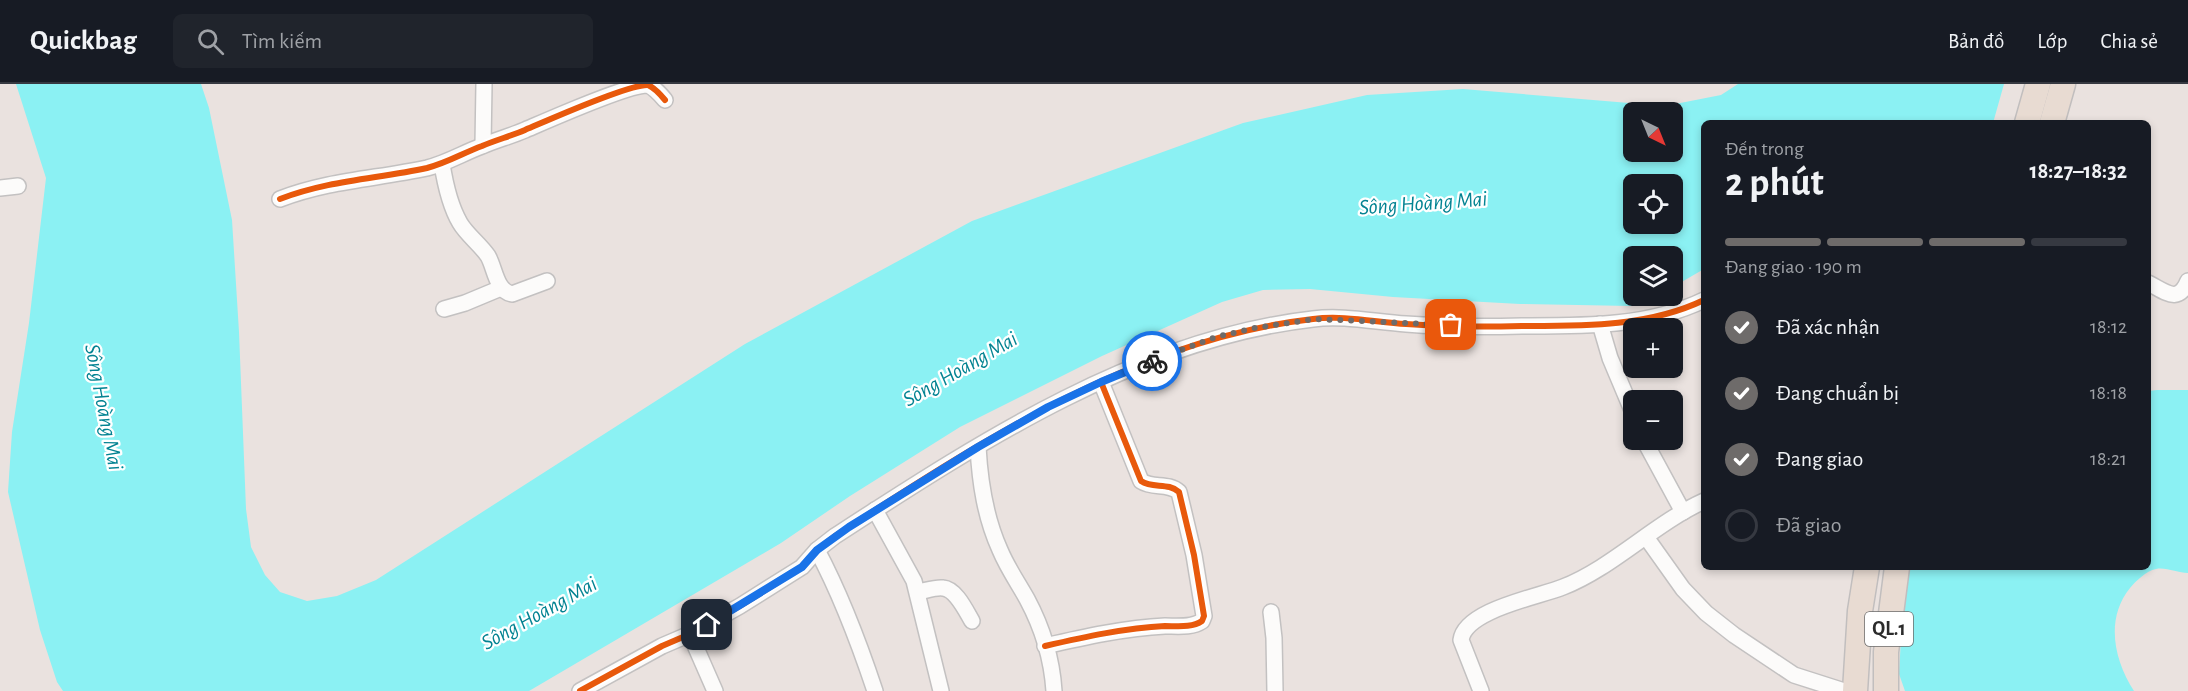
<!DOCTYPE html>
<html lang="vi">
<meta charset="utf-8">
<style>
body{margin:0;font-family:"Alegreya Sans",sans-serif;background:#20242c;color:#f1f3f6;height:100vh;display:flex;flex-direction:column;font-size:22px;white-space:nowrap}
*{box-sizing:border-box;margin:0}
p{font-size:20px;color:#9ea1a6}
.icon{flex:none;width:33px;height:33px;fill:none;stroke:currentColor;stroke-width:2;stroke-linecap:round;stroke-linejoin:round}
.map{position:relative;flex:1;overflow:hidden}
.details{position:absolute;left:1701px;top:36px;width:450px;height:450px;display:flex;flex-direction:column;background:#171b24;border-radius:9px;box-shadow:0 3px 9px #0003}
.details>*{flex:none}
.needle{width:39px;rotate:137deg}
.tools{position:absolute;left:1623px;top:18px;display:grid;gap:12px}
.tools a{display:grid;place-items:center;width:60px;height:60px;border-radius:9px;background:#171b24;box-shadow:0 3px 9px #0003;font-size:30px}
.pin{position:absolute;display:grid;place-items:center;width:51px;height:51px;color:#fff;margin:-26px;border-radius:12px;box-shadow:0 3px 9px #0006}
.courier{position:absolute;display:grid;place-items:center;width:60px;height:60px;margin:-30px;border:4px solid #1a73e8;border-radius:50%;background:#fff;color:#222;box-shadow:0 2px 8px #0007}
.summary em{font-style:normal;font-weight:600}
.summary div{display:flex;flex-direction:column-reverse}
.summary{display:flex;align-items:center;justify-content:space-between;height:102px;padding:0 24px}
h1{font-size:39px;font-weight:600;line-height:45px}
.bar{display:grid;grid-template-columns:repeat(4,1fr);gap:9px 6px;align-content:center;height:72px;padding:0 24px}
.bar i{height:8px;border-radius:4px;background:#363941}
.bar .selected{background:#6e6b6a}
.bar p{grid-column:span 4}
ol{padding:0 24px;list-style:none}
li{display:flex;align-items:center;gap:18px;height:66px}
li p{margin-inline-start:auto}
li .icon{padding:6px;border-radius:50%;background:#6e6b6a;color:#fff;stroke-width:4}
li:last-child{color:#9ea1a6}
li i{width:33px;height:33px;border:3px solid #363941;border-radius:50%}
header{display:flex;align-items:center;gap:36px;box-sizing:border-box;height:84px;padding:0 30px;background:#171b24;border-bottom:2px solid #363941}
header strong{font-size:28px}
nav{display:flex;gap:33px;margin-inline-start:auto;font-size:21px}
.search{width:420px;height:54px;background:#20242c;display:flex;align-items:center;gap:15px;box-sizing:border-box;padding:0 21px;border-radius:9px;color:#9ea1a6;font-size:22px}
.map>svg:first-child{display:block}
</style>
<header>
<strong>Quickbag</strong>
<div class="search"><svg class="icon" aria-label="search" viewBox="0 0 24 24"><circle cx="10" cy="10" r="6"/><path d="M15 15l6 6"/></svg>Tìm kiếm</div>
<nav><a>Bản đồ</a><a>Lớp</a><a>Chia sẻ</a></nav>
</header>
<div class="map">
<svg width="2188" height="607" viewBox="0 0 2188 607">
<rect width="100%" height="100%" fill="#eae2df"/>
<!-- water -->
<g fill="#8bf1f3" fill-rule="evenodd">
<path d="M 16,0 L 201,0 L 209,24 L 232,136 L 239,248 L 246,425 L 251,463 L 265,491 L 280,508 L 307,517 L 337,512 L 376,496 L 745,260 L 972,137 L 1243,39 L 1367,11 L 1463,5 L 1665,22 L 1721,11 L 1738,0 L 2004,0 L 1993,39 L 1704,39 L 1704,185 L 1673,203 L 1672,172 L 1634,172 L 1634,212 L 1660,212 L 1631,222 L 1520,220 L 1393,213 L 1310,205 L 1263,206 L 1222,218 L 1102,272 L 960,343 L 850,412 L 781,459 L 529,607 L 63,607 L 57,598 L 40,546 L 8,408 L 12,348 L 29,239 L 46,94 ZM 1634,28 L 1672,28 L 1672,68 L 1634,68 ZM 1634,100 L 1672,100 L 1672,140 L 1634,140 Z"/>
<path d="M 2157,306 L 2188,306 L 2188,489 C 2178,489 2166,483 2156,485 C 2146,487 2136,497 2130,504 C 2105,535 2114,576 2134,607 L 1905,607 L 1899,590 L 1905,483 L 2148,483 L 2148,307 Z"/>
</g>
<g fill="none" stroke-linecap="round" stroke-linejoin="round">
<!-- minor casing -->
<g stroke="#c3c1c1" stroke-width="18">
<g id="minor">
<path d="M 483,61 L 484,0"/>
<path d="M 442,80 C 445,99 450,122 460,139 C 467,151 480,160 488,172 C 495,184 496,207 512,210 L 547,197"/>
<path d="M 0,104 L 18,102"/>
<path d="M 280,115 C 330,96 376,95 427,84 C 447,79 463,69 482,62 C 496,56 511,52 525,46 C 546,37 629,0 648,1 C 655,4 660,10 665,16"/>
<path d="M 2148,199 C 2165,207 2178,221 2188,197"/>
<path d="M 444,225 L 465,219 L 501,204"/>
<path d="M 1600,240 L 1610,274 L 1634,331"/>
<path d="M 1644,356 L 1683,428"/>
<path d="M 978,363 C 980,399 985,433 1000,466 C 1007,483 1018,499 1027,515 C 1042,543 1052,576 1054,607"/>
<path d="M 875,426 L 914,497 L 941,607"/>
<path d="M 1646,453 L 1683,505 L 1706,529 L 1734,551 L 1794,591 L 1844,607"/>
<path d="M 817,466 C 841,511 859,559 875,607"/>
<path d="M 918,508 C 925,507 935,503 943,504 C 956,505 966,527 972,537"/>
<path d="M 1271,528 L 1274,554 L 1275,607"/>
<path d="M 690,550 L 715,607"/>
<path d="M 1045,562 C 1084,553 1125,544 1165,542 C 1177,542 1192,544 1202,537 L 1204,532 L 1194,471 L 1179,408 C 1168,398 1153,405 1141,397 L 1101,298"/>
<path d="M 580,607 L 662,562 L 690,550 L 740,522 L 802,483 L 817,466 L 835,452 C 980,358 1137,255 1313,235 C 1343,231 1375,238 1406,240 C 1444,243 1483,243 1522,242 C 1583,242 1648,243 1704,216"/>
<path d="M 1481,607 L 1461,556 C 1465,526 1538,513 1563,503 C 1612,484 1655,439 1704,417"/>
</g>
</g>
<!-- trunk casing -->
<g stroke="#c1bebe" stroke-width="27">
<g id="trunk">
<path d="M 2027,39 L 2038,0"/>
<path d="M 2052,39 L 2063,0"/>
<path d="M 1855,607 L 1860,527 L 1867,483"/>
<path d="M 1886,607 L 1886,568 L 1897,483"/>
</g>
</g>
<!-- minor -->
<use href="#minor" stroke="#fcfbfa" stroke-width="15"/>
<!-- trunk -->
<use href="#trunk" stroke="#e8dbd2" stroke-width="24"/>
<!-- cycleway casing -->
<g stroke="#fff" stroke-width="10">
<g id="cycleway">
<path d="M 280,115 C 330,96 376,95 427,84 C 447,79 463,69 482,62 C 496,56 511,52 525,46 C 546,37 629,0 648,1 C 655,4 660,10 665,16"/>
<path d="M 1045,562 C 1084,553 1125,544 1165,542 C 1177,542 1192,544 1202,537 L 1204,532 L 1194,471 L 1179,408 C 1168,398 1153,405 1141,397 L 1101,298"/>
<path d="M 580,607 L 662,562 L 690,550 L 740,522 L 802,483 L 817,466 L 835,452 C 980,358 1137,255 1313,235 C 1343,231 1375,238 1406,240 C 1444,243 1483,243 1522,242 C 1583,242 1648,243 1704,216"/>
</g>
</g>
<!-- cycleway -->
<use href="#cycleway" stroke="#e8590c" stroke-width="6"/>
</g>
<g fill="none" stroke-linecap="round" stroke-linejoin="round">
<!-- done -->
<path stroke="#6e6b6a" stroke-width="6" stroke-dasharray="0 10.8" d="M 1152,277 L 1216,253 L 1255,244 L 1315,235 L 1451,241"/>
<!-- route -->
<path stroke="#1a73e8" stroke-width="8" d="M 707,541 L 802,483 L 817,466 L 849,443 L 978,363 L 1048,323 L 1101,298 L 1152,277"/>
</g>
<g text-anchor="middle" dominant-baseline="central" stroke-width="4.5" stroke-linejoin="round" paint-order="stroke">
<!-- shield labels -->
<rect fill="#fff" stroke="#6b6b6b" stroke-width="1.5" x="1865" y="528" width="48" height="34" rx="4.5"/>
<g font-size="20" font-weight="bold" fill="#2b2b2b">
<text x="1889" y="545">QL.1</text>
</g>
<!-- water labels -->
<g font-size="22" font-style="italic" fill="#038392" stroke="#fff">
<text transform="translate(1423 119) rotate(-4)">Sông Hoàng Mai</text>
<text transform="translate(960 285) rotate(-30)">Sông Hoàng Mai</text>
<text transform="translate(104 323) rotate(79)">Sông Hoàng Mai</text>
<text transform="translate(539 529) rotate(-29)">Sông Hoàng Mai</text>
</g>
</g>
</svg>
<div class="tools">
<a><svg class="needle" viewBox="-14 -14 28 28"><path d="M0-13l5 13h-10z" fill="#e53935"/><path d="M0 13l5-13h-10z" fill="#9ea1a6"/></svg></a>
<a><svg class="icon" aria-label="locate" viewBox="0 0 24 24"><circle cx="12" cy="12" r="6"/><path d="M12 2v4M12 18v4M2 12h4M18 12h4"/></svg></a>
<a><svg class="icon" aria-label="layers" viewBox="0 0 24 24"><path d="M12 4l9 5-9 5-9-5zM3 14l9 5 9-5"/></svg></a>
<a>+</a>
<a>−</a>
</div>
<div class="pin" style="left:1451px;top:241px;background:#ea580c"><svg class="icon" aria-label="bag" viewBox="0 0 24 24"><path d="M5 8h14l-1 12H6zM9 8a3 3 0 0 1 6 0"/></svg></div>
<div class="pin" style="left:707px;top:541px;background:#1f2937"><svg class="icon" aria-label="home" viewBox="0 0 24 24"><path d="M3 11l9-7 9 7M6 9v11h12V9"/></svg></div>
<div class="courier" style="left:1152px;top:277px"><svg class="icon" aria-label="bike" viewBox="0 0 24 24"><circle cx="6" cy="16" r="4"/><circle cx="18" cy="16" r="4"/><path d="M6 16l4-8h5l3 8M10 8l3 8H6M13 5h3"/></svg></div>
<section class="details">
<div class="summary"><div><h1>2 phút</h1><p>Đến trong</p></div><em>18:27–18:32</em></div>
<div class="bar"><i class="selected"></i><i class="selected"></i><i class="selected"></i><i></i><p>Đang giao · 190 m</p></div>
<ol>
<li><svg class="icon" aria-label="check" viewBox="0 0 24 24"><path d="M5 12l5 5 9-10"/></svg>Đã xác nhận<p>18:12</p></li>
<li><svg class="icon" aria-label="check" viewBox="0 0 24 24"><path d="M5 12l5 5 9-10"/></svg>Đang chuẩn bị<p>18:18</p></li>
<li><svg class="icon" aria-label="check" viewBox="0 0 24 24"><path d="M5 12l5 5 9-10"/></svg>Đang giao<p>18:21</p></li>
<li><i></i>Đã giao</li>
</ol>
</section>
</div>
